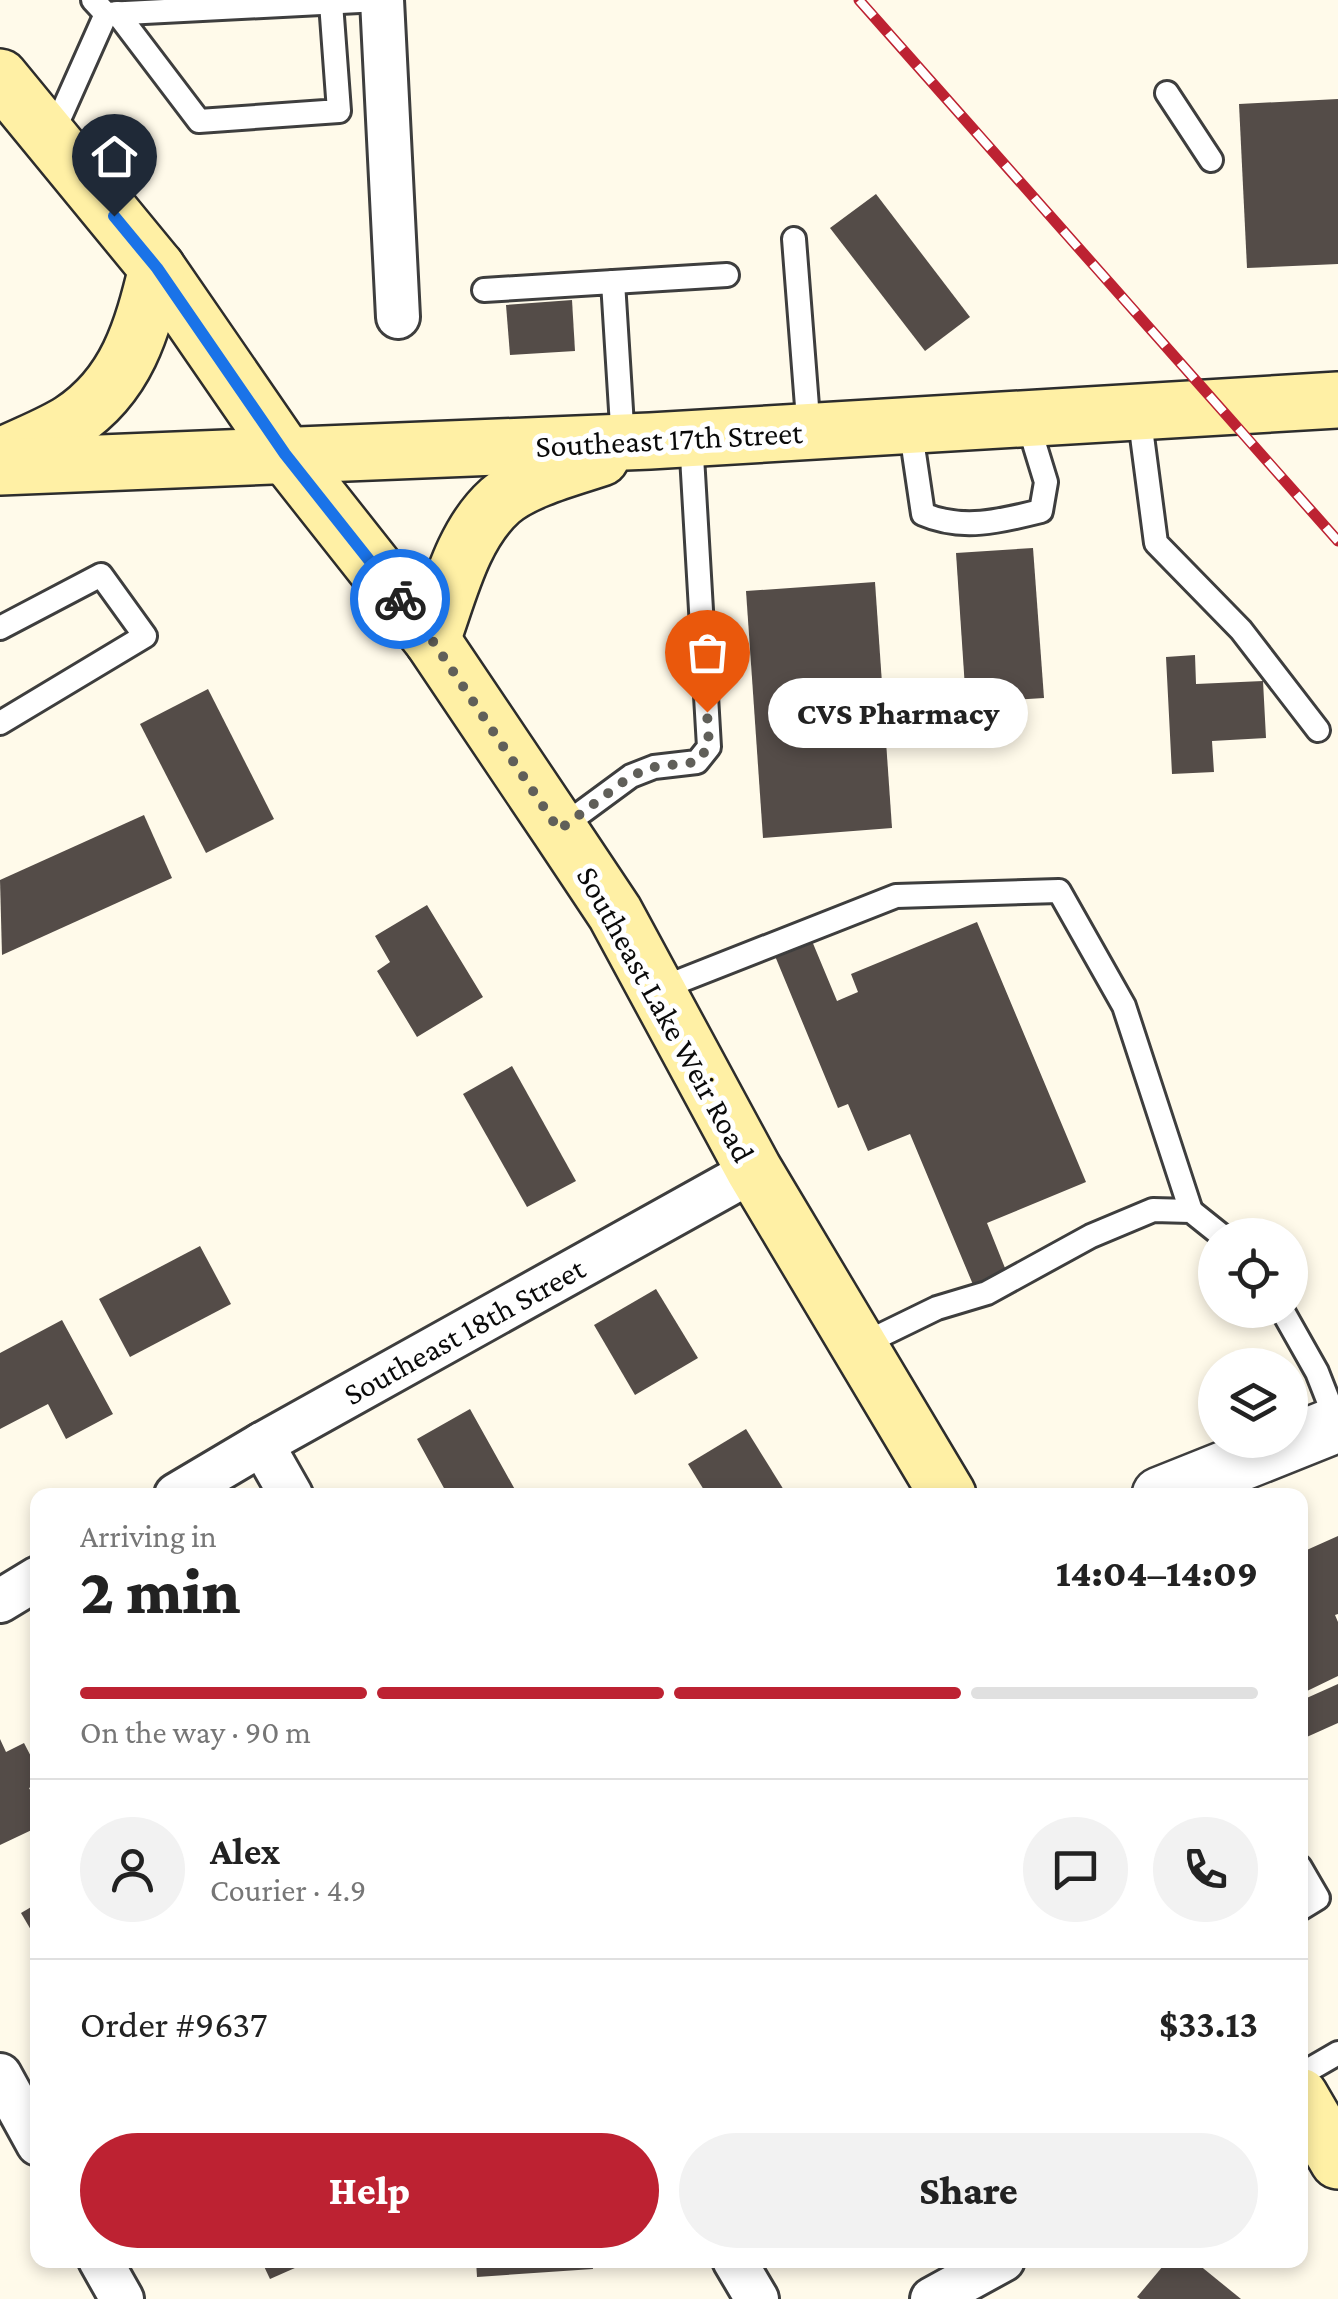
<!DOCTYPE html>
<meta charset="utf-8">
<style>
body{margin:0;font-family:"Crimson Pro",serif;background:#f2f2f2;color:#222;height:100vh;display:flex;flex-direction:column;font-size:38px;white-space:nowrap}
*{box-sizing:border-box;margin:0}
p{font-size:32px;color:#767676}
.icon{flex:none;width:55px;height:55px;fill:none;stroke:currentColor;stroke-width:2;stroke-linecap:round;stroke-linejoin:round}
.map{position:relative;flex:1;overflow:hidden}
.sheet{position:absolute;left:30px;top:1488px;width:1278px;height:780px;display:flex;flex-direction:column;background:#fff;border-radius:20px;box-shadow:0 5px 15px #0003}
.sheet>*{flex:none}
.controls{position:absolute;left:1198px;top:1218px;display:grid;gap:20px}
.controls a{display:grid;place-items:center;width:110px;height:110px;border-radius:50%;background:#fff;box-shadow:0 5px 15px #0003;font-size:50px}
.pin{position:absolute;display:grid;place-items:center;width:85px;height:85px;color:#fff;margin:-102px -42px;border-radius:50% 50% 50% 0;rotate:-45deg;box-shadow:0 0 10px #0007}
.pin .icon{rotate:45deg}
.courier{position:absolute;display:grid;place-items:center;width:100px;height:100px;margin:-50px;border:8px solid #1a73e8;border-radius:50%;background:#fff;color:#222;box-shadow:0 2px 12px #0007}
.bubble{position:absolute;height:70px;border-radius:35px;background:#fff;box-shadow:0 5px 15px #0003;font-size:32px;font-weight:800;line-height:70px;text-align:center}
.summary em{font-style:normal;font-weight:800}
.summary div{display:flex;flex-direction:column-reverse}
.summary{display:flex;align-items:center;justify-content:space-between;height:170px;padding:0 50px}
h1{font-size:65px;font-weight:800;line-height:75px}
.bar{display:grid;grid-template-columns:repeat(4,1fr);gap:15px 10px;align-content:center;height:120px;padding:0 50px}
.bar i{height:12px;border-radius:8px;background:#e0e0e0}
.bar .active{background:#bd2232}
.bar p{grid-column:span 4}
.line{display:flex;align-items:center;gap:25px;padding:0 50px;border-top:2px solid #e0e0e0}
.line div{flex:1}
.round{display:grid;place-items:center;flex:none;width:105px;height:105px;border-radius:52px;background:#f2f2f2}
.primary-button{display:flex;gap:20px;margin-top:auto;padding:20px 50px}
.primary-button a{flex:1;height:115px;border-radius:60px;background:#bd2232;color:#fff;font-size:40px;font-weight:800;line-height:115px;text-align:center}
.primary-button a+a{background:#f2f2f2;color:#222}
.map>svg:first-child{display:block}
</style>
<div class="map">
<svg width="1338" height="2299" viewBox="0 0 1338 2299">
<rect width="100%" height="100%" fill="#fffaea"/>
<!-- building -->
<g fill="#544c48">
<path d="M 1338,99 L 1338,264 L 1247,268 L 1239,104 Z"/>
<path d="M 876,194 L 970,317 L 925,351 L 830,228 Z"/>
<path d="M 572,300 L 575,351 L 510,355 L 506,305 Z"/>
<path d="M 1033,548 L 1044,698 L 966,703 L 956,553 Z"/>
<path d="M 875,582 L 892,828 L 763,838 L 746,591 Z"/>
<path d="M 1195,655 L 1196,684 L 1263,681 L 1266,738 L 1212,741 L 1214,772 L 1172,774 L 1166,657 Z"/>
<path d="M 208,689 L 274,819 L 206,853 L 140,724 Z"/>
<path d="M 144,815 L 172,878 L 2,955 L 0,880 Z"/>
<path d="M 427,905 L 483,997 L 417,1037 L 377,971 L 390,962 L 375,936 Z"/>
<path d="M 977,922 L 1086,1182 L 987,1223 L 1007,1273 L 974,1287 L 910,1134 L 868,1151 L 848,1104 L 838,1108 L 775,956 L 812,941 L 837,1001 L 858,992 L 851,974 Z"/>
<path d="M 512,1066 L 576,1181 L 527,1207 L 463,1094 Z"/>
<path d="M 200,1246 L 231,1304 L 130,1357 L 99,1299 Z"/>
<path d="M 656,1289 L 698,1358 L 635,1395 L 594,1325 Z"/>
<path d="M 62,1320 L 113,1414 L 66,1439 L 48,1404 L 0,1429 L 0,1353 Z"/>
<path d="M 470,1409 L 518,1495 L 436,1495 L 445,1490 L 417,1439 Z"/>
<path d="M 746,1429 L 787,1495 L 707,1495 L 688,1464 Z"/>
<path d="M 1338,1536 L 1338,1614 L 1335,1615 L 1338,1622 L 1338,1676 L 1305,1692 L 1300,1681 L 1300,1553 Z"/>
<path d="M 1338,1684 L 1338,1723 L 1300,1740 L 1300,1701 Z"/>
<path d="M 0,1739 L 6,1752 L 24,1743 L 38,1770 L 38,1784 L 29,1788 L 38,1804 L 38,1827 L 0,1845 Z"/>
<path d="M 38,1903 L 38,1942 L 21,1913 Z"/>
<path d="M 261,2260 L 313,2260 L 270,2279 Z"/>
<path d="M 476,2260 L 592,2260 L 593,2269 L 477,2277 Z"/>
<path d="M 1168,2260 L 1193,2260 L 1241,2299 L 1140,2299 L 1137,2297 Z"/>
</g>
<g fill="none" stroke-linecap="round" stroke-linejoin="round">
<!-- service casing -->
<g stroke="#3e3e3e" stroke-width="28">
<g id="service">
<path d="M 93,0 L 106,14 L 379,0"/>
<path d="M 117,13 L 199,121 L 339,111 L 331,3"/>
<path d="M 1167,93 L 1211,160"/>
<path d="M 52,135 L 106,14"/>
<path d="M 794,239 L 809,432"/>
<path d="M 613,282 L 727,275"/>
<path d="M 484,290 L 613,282 L 623,442"/>
<path d="M 1139,413 L 1156,543 L 1241,630 L 1318,730"/>
<path d="M 910,426 L 923,514 C 962,531 1001,521 1041,511 L 1046,482 L 1027,420"/>
<path d="M 0,628 L 101,575 L 145,636 L 0,723"/>
<path d="M 559,829 L 631,776 L 654,767 L 697,762 L 709,747 L 691,439"/>
<path d="M 657,990 L 896,896 L 1059,891 L 1124,1006 L 1191,1211"/>
<path d="M 1282,1310 L 1317,1372 L 1337,1423"/>
<path d="M 859,1346 L 937,1308 L 987,1293 L 1091,1236 L 1153,1210 L 1191,1211 L 1221,1235"/>
<path d="M 1300,1867 L 1318,1898 L 1300,1909"/>
<path d="M 1300,2075 L 1338,2053"/>
</g>
</g>
<!-- minor casing -->
<g stroke="#3e3e3e" stroke-width="48">
<g id="minor">
<path d="M 382,0 L 398,317"/>
<path d="M 262,1444 L 291,1495"/>
<path d="M 176,1495 L 262,1444 L 754,1170"/>
<path d="M 0,1601 L 38,1578"/>
<path d="M 0,2075 L 38,2144"/>
<path d="M 100,2260 L 122,2299"/>
<path d="M 734,2260 L 757,2299"/>
<path d="M 932,2299 L 1003,2260"/>
</g>
</g>
<!-- tertiary casing -->
<g stroke="#3e3e3e" stroke-width="60">
<path id="tertiary" d="M 1160,1495 L 1338,1424"/>
</g>
<!-- secondary casing -->
<g stroke="#2d2d2d" stroke-width="60">
<g id="secondary">
<path d="M 0,77 L 157,268 L 285,454 L 432,640 L 559,829 L 615,913 L 754,1170 L 948,1495"/>
<path d="M 0,457 C 23,445 49,436 71,422 C 127,385 142,330 157,268"/>
<path d="M 0,467 L 650,441 L 1338,400"/>
<path d="M 432,640 C 449,594 462,535 500,501 C 524,480 571,468 601,458"/>
<path d="M 1300,2096 L 1338,2161"/>
</g>
</g>
<!-- service -->
<use href="#service" stroke="#fff" stroke-width="22"/>
<!-- minor -->
<use href="#minor" stroke="#fff" stroke-width="42"/>
<!-- tertiary -->
<use href="#tertiary" stroke="#fff" stroke-width="55"/>
<!-- secondary -->
<use href="#secondary" stroke="#fff0a5" stroke-width="55"/>
<!-- rail casing -->
<g stroke="#bd2232" stroke-width="11">
<path id="rail" d="M 859,0 L 1338,541"/>
</g>
<!-- rail -->
<use href="#rail" stroke="#fff" stroke-width="8" stroke-dasharray="22" stroke-linecap="butt"/>
</g>
<g fill="none" stroke-linecap="round" stroke-linejoin="round">
<!-- done -->
<path stroke="#605f59" stroke-width="10" stroke-dasharray="0 18" d="M 400,599 L 432,640 L 559,830 L 631,776 L 654,767 L 697,762 L 709,746 L 707,712"/>
<!-- route -->
<path stroke="#1a73e8" stroke-width="12" d="M 114,216 L 157,268 L 285,454 L 400,599"/>
</g>
<g text-anchor="middle" dominant-baseline="central" stroke-width="10" stroke-linejoin="round" paint-order="stroke">
<!-- street labels -->
<g font-size="32" fill="#0b0b0b" stroke="#fff">
<text transform="translate(669 439) rotate(-3)">Southeast 17th Street</text>
<text transform="translate(666 1014) rotate(61)">Southeast Lake Weir Road</text>
<text transform="translate(464 1331) rotate(-29)">Southeast 18th Street</text>
</g>
</g>
</svg>
<div class="controls">
<a><svg class="icon" aria-label="locate" viewBox="0 0 24 24"><circle cx="12" cy="12" r="6"/><path d="M12 2v4M12 18v4M2 12h4M18 12h4"/></svg></a>
<a><svg class="icon" aria-label="layers" viewBox="0 0 24 24"><path d="M12 4l9 5-9 5-9-5zM3 14l9 5 9-5"/></svg></a>
</div>
<div class="pin" style="left:707px;top:712px;background:#ea580c"><svg class="icon" aria-label="bag" viewBox="0 0 24 24"><path d="M5 8h14l-1 12H6zM9 8a3 3 0 0 1 6 0"/></svg></div>
<div class="pin" style="left:114px;top:216px;background:#1f2937"><svg class="icon" aria-label="home" viewBox="0 0 24 24"><path d="M3 11l9-7 9 7M6 9v11h12V9"/></svg></div>
<div class="courier" style="left:400px;top:599px"><svg class="icon" aria-label="bike" viewBox="0 0 24 24"><circle cx="6" cy="16" r="4"/><circle cx="18" cy="16" r="4"/><path d="M6 16l4-8h5l3 8M10 8l3 8H6M13 5h3"/></svg></div>
<div class="bubble" style="left:768px;top:678px;width:260px">CVS Pharmacy</div>
<section class="sheet">
<div class="summary"><div><h1>2 min</h1><p>Arriving in</p></div><em>14:04–14:09</em></div>
<div class="bar"><i class="active"></i><i class="active"></i><i class="active"></i><i></i><p>On the way · 90 m</p></div>
<div class="line" style="height:180px"><a class="round"><svg class="icon" aria-label="person" viewBox="0 0 24 24"><circle cx="12" cy="8" r="4"/><path d="M4 21q1-7 8-7t8 7"/></svg></a><div><b>Alex</b><p>Courier · 4.9</p></div><a class="round"><svg class="icon" aria-label="chat" viewBox="0 0 24 24"><path d="M4 5h16v11H9l-5 4z"/></svg></a><a class="round"><svg class="icon" aria-label="phone" viewBox="0 0 24 24"><path d="M5 4h4l2 5-3 2q2 4 5 5l2-3 5 2v4C11 20 4 13 5 4z"/></svg></a></div>
<div class="line" style="height:130px"><div>Order #9637</div><b>$33.13</b></div>
<div class="primary-button"><a>Help</a><a>Share</a></div>
</section>
</div>
